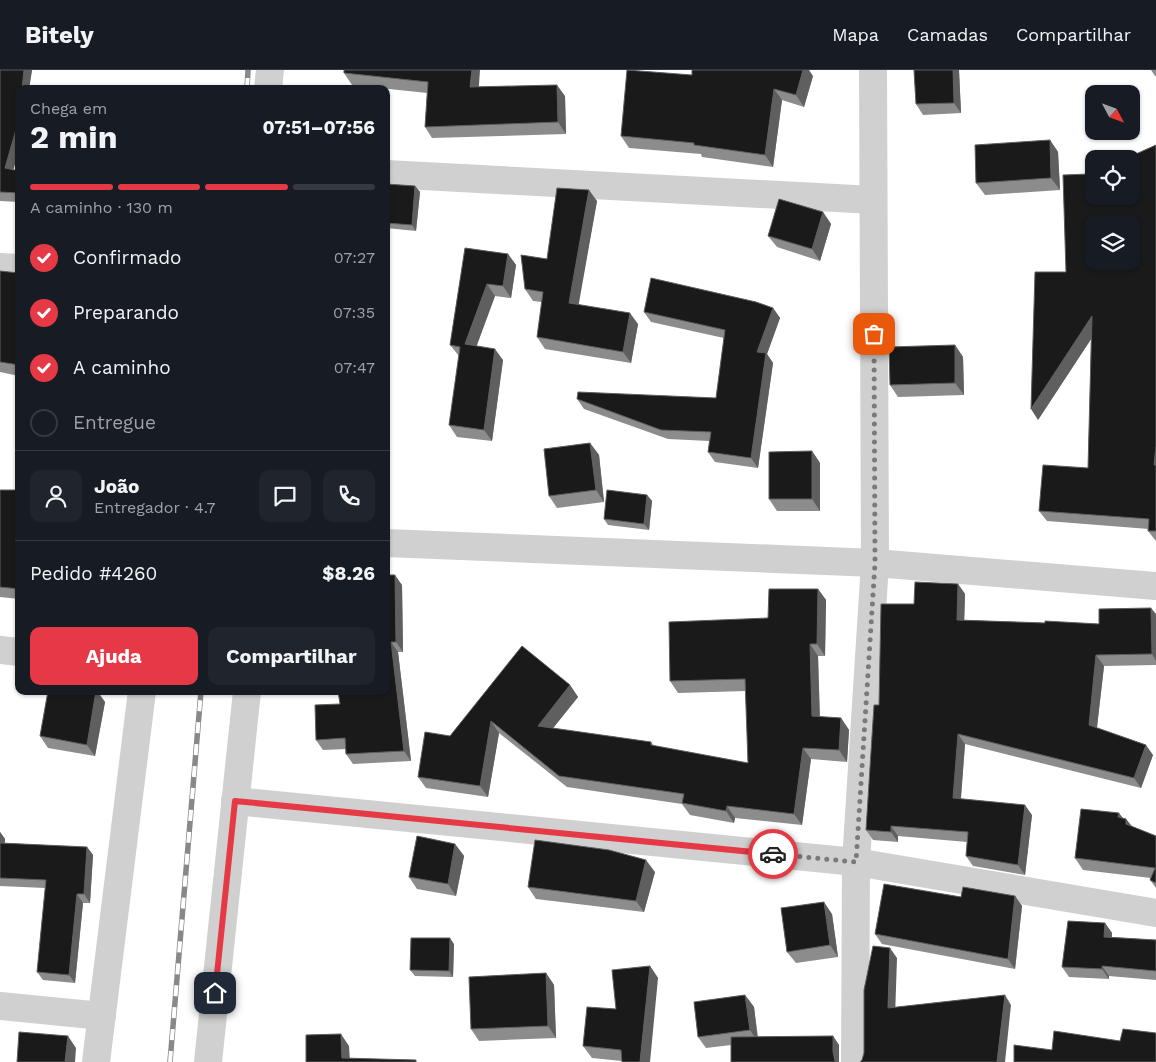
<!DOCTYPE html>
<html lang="pt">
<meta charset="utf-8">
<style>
body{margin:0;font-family:"Work Sans",sans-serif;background:#20242c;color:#f1f3f6;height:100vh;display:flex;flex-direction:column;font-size:19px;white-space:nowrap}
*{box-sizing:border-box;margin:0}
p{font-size:16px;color:#9ea1a6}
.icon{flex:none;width:28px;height:28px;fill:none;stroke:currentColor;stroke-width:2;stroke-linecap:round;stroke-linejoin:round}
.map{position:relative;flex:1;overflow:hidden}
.drawer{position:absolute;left:15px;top:15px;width:375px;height:610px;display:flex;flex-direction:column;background:#171b24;border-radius:10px;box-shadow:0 1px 4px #0004}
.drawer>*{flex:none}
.needle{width:32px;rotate:131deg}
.buttons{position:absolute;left:1085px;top:15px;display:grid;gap:10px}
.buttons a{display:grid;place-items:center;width:55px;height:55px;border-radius:10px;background:#171b24;box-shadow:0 1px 4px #0004;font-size:25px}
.pin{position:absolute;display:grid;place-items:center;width:42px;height:42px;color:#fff;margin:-21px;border-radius:10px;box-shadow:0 2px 8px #0006}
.courier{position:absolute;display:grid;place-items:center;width:50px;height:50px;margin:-25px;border:4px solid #e63946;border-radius:50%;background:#fff;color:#222;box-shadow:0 1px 6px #0007}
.summary em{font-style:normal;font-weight:700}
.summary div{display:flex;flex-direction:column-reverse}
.summary{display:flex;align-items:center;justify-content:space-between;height:85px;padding:0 15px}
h1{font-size:32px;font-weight:700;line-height:38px}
.bar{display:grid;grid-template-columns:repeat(4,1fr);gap:8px 5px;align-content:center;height:60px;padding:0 15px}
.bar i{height:6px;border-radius:4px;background:#363941}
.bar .selected{background:#e63946}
.bar p{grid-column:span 4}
.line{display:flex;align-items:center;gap:12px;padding:0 15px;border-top:1px solid #363941}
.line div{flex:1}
.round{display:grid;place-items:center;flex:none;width:52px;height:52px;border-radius:10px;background:#20242c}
ol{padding:0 15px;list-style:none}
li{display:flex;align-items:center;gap:15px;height:55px}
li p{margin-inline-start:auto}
li .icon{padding:5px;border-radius:50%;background:#e63946;color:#fff;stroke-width:4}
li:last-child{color:#9ea1a6}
li i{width:28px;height:28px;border:2px solid #363941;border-radius:50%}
.action{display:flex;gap:10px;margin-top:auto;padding:10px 15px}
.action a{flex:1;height:58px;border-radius:10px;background:#e63946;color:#fff;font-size:20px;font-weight:700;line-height:58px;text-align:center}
.action a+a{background:#20242c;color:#f1f3f6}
header{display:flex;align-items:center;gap:30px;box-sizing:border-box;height:70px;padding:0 25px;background:#171b24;border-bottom:1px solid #363941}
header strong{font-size:24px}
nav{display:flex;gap:28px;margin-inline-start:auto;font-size:18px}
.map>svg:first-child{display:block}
</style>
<header>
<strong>Bitely</strong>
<nav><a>Mapa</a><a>Camadas</a><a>Compartilhar</a></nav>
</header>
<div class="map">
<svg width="1156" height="992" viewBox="0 0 1156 992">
<rect width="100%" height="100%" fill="#fff"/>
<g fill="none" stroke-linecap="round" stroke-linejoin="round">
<!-- minor -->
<g stroke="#d0d0d0" stroke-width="28">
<path d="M 268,19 L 270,0"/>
<path d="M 386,104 L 873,130"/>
<path d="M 0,197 L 19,198"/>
<path d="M 386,473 L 875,493 L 1156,516"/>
<path d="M 0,580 L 19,582"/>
<path d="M 235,731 L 856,792 L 1156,843"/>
<path d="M 0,936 L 102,946"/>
<path d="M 96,992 L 142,621"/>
<path d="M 208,992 L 247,621"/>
<path d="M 855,992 L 856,792 L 875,493 L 873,0"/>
</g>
<!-- rail casing -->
<g stroke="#888" stroke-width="5.5">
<g id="rail">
<path d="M 247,19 L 248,0"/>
<path d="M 170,992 L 201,621"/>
</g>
</g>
<!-- rail -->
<use href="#rail" stroke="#fff" stroke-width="4" stroke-dasharray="11" stroke-linecap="butt"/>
</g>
<!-- wall -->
<g fill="#8c8c8c">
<path d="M 0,0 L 32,0 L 29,19 L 13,100 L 19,101 L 19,132 L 0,131 Z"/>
<path d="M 914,0 L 959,0 L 961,43 L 923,45 L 916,34 Z"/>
<path d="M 1151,0 L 1156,0 L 1156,6 L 1155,6 Z"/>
<path d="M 344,3 L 565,26 L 566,64 L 432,68 L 425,57 L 427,23 L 352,15 Z"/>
<path d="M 692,5 L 813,6 L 804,37 L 782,30 L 773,97 L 702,87 L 701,84 L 629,78 L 621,66 Z"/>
<path d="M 1050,70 L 1058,82 L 1060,120 L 985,125 L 976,113 Z"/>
<path d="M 1156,75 L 1156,471 L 1148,461 L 1149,459 L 1047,451 L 1039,441 L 1088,398 L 1091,269 L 1038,350 L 1066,202 L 1089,104 Z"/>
<path d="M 386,114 L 415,116 L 420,122 L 416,161 L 386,158 Z"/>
<path d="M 597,131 L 578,234 L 638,254 L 631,293 L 545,279 L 537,267 L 542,232 L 533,231 L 525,219 L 547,189 Z"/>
<path d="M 823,142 L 831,154 L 820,191 L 777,177 L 768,166 Z"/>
<path d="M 465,178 L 508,184 L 516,195 L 511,228 L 495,226 L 476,276 L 503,290 L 492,371 L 457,367 L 449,355 L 459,286 L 450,275 Z"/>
<path d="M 0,201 L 19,203 L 19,306 L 0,302 Z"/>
<path d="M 773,238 L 780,248 L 767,284 L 773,293 L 758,398 L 715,392 L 708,382 L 709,371 L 668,369 L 584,339 L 577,329 L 716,328 L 724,268 L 651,252 L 644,242 Z"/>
<path d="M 955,275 L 963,287 L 964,325 L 898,327 L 890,315 Z"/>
<path d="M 590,373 L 599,385 L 604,432 L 557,438 L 549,426 Z"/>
<path d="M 812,381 L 820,393 L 820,441 L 777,441 L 769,429 Z"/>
<path d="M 0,420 L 19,420 L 19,529 L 0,527 Z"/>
<path d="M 647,425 L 652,431 L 649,460 L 608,455 L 604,449 Z"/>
<path d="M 386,505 L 402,515 L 403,582 L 398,582 L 411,691 L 353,694 L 346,684 L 346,679 L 323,680 L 316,670 L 340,634 L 386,621 Z"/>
<path d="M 958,514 L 965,524 L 964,550 L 1045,553 L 1099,554 L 1156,544 L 1156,595 L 1104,596 L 1097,658 L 1153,685 L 1141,718 L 965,674 L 961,729 L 1032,745 L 1025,805 L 973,796 L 966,786 L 967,772 L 898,766 L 898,772 L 873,770 L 866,760 L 879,635 L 914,534 Z"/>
<path d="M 818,519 L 826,530 L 825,586 L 818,586 L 820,647 L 841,648 L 849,660 L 847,692 L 811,689 L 802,755 L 735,748 L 734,753 L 690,745 L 682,734 L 567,717 L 499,663 L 488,727 L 426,718 L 418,707 L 450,666 L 570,615 L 578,627 L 553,658 L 651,672 L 654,676 L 748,693 L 746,621 L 678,623 L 670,611 L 768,548 Z"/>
<path d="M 48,621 L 97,621 L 105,632 L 95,686 L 48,678 L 40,666 Z"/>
<path d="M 1123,748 L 1126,749 L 1131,756 L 1156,766 L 1156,818 L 1150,810 L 1151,808 L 1083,800 L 1075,788 Z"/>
<path d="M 0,762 L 5,769 L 5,773 L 87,777 L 93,785 L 90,833 L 83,833 L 75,913 L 43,910 L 37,902 L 45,818 L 0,816 Z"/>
<path d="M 455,774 L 464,786 L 456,826 L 417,819 L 409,807 Z"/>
<path d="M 655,802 L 644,842 L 536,829 L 528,817 Z"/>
<path d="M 1015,826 L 1022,836 L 1015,899 L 882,874 L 875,864 L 961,827 Z"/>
<path d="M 832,844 L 838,887 L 796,893 L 787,882 Z"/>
<path d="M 1105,853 L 1112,863 L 1112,867 L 1156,870 L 1156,910 L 1109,906 L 1109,909 L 1069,907 L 1062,897 Z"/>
<path d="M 454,874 L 453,907 L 415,906 L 410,900 Z"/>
<path d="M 650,896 L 658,908 L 622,991 L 592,988 L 583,976 L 616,939 Z"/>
<path d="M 546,903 L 554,915 L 556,968 L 479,971 L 471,959 Z"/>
<path d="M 745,925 L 754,937 L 758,967 L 833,966 L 839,975 L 839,992 L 731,992 L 731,975 L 706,978 L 698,967 Z"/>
</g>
<!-- shaded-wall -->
<g fill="#5f5f5f">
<path d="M 24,0 L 32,0 L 29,19 L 22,19 Z"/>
<path d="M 472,0 L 480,0 L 478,29 L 470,17 Z"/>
<path d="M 803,0 L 809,0 L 813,6 L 804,37 L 796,25 Z"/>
<path d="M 953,0 L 959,0 L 961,43 L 954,33 Z"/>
<path d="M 557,15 L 565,26 L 566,64 L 558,52 Z"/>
<path d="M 774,19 L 782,30 L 773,97 L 765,85 Z"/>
<path d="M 19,42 L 19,82 L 11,107 L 5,98 Z"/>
<path d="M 1050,70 L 1058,82 L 1060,120 L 1051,108 Z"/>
<path d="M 415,116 L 420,122 L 416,161 L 412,155 Z"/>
<path d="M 589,120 L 597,131 L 577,244 L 569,233 Z"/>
<path d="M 823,142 L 831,154 L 820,191 L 812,179 Z"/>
<path d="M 508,184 L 516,195 L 511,228 L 503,216 Z"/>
<path d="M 487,214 L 495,226 L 473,286 L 465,274 Z"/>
<path d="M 773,238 L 780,248 L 767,284 L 773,293 L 758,398 L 751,388 L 757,282 Z"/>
<path d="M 630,243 L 638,254 L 631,293 L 623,282 Z"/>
<path d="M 1092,246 L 1099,257 L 1038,350 L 1031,339 Z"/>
<path d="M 955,275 L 963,287 L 964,325 L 955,313 Z"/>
<path d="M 495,279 L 503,290 L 492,371 L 484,360 Z"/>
<path d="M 590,373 L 599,385 L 604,432 L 596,420 Z"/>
<path d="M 1156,376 L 1156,397 L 1154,395 Z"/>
<path d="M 812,381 L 820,393 L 820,441 L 812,429 Z"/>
<path d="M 647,425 L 652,431 L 649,460 L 644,454 Z"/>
<path d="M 395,505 L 402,515 L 403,582 L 396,572 Z"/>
<path d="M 958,514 L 965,524 L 964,560 L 957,550 Z"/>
<path d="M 818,519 L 826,530 L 825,586 L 817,574 Z"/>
<path d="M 1151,538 L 1156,544 L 1156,591 L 1152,584 Z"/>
<path d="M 391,572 L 398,582 L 411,691 L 404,681 Z"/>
<path d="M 810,574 L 818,586 L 820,658 L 812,646 Z"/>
<path d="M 1096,585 L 1104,596 L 1096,665 L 1089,655 Z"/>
<path d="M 570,615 L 578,627 L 546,667 L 538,656 Z"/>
<path d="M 96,621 L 97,621 L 105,632 L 95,686 L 87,675 Z"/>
<path d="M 841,648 L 849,660 L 847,692 L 839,680 Z"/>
<path d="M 491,651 L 499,663 L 488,727 L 480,716 Z"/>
<path d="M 958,664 L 965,674 L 960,738 L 953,728 Z"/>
<path d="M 1146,675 L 1153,685 L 1141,718 L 1134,708 Z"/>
<path d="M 803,678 L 811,689 L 802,755 L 794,744 Z"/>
<path d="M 1025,735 L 1032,745 L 1025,805 L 1018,795 Z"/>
<path d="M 727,736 L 735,748 L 734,753 L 726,741 Z"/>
<path d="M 1119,743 L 1126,752 L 1126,749 L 1135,760 L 1118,747 Z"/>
<path d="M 891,756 L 898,766 L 898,772 L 891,762 Z"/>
<path d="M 0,762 L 5,769 L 4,781 L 0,775 Z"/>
<path d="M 455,774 L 464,786 L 456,826 L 448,814 Z"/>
<path d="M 87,777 L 93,785 L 90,833 L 84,824 Z"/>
<path d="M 646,790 L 655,802 L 644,842 L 636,831 Z"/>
<path d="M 77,824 L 83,833 L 75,913 L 69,905 Z"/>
<path d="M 1015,826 L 1022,836 L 1015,899 L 1008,889 Z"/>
<path d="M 824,832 L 832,844 L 838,887 L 830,875 Z"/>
<path d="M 1105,853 L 1112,863 L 1111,877 L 1104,867 Z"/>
<path d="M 450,868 L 454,874 L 453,907 L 449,901 Z"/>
<path d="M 890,878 L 897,888 L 895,947 L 888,938 Z"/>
<path d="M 650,896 L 658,908 L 650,992 L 640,992 Z"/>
<path d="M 1102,896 L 1109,906 L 1109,909 L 1102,899 Z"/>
<path d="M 546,903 L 554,915 L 556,968 L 548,956 Z"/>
<path d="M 745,925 L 754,937 L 758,972 L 750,960 Z"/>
<path d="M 1005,925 L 1011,935 L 1005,992 L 997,992 Z"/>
<path d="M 341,964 L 349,976 L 350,992 L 342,988 Z"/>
<path d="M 68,966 L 76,978 L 75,992 L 65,992 Z"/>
<path d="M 833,966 L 839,975 L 839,992 L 836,992 L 835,991 L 833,982 Z"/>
</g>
<!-- building -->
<g fill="#1a1a1a" stroke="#5f5f5f" fill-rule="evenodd">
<path d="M 0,0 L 24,0 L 22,19 L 19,19 L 19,42 L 17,56 L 5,98 L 19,101 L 19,123 L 0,122 Z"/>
<path d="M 344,0 L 472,0 L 470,17 L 557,15 L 558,52 L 425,57 L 428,12 L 344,3 Z"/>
<path d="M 627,0 L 692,5 L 692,0 L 803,0 L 796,25 L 774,19 L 765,85 L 694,75 L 694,73 L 621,66 Z"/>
<path d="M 914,0 L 953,0 L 954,33 L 916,34 Z"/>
<path d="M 1050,70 L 1051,108 L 976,113 L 975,75 Z"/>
<path d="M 1156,75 L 1156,376 L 1154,395 L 1156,395 L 1156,461 L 1148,461 L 1149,449 L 1039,441 L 1043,395 L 1088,398 L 1092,246 L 1031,339 L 1035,202 L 1066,202 L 1063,105 L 1089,104 L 1094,103 L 1094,126 L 1131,126 L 1131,89 L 1125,89 ZM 1094,154 L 1131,154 L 1131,191 L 1094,191 Z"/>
<path d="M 386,114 L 415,116 L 412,155 L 386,153 Z"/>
<path d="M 557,118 L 589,120 L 569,233 L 630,243 L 623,282 L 537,267 L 543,222 L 525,219 L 521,185 L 547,189 Z"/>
<path d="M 779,129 L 823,142 L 812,179 L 768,166 Z"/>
<path d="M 465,178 L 508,184 L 503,216 L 487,214 L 465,274 L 495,279 L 484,360 L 449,355 L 460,277 L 450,275 Z"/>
<path d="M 0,201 L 19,203 L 19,295 L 0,292 Z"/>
<path d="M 651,208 L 756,232 L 773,238 L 757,282 L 766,283 L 751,388 L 708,382 L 711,362 L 661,360 L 577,329 L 578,322 L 716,328 L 725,260 L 644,242 Z"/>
<path d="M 955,275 L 955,313 L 890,315 L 889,277 Z"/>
<path d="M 590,373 L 596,420 L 549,426 L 544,379 Z"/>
<path d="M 812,381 L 812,429 L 769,429 L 769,382 Z"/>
<path d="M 0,420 L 19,420 L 19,519 L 0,517 Z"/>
<path d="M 607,420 L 647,425 L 644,454 L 604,449 Z"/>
<path d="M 386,505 L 395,505 L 396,572 L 391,572 L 404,681 L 346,684 L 345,668 L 316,670 L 315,635 L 340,634 L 338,621 L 386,621 Z"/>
<path d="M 915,512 L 958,514 L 957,550 L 1045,553 L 1045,551 L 1099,554 L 1099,539 L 1151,538 L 1152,584 L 1096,585 L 1089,655 L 1146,675 L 1134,708 L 958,664 L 953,728 L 1025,735 L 1018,795 L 966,786 L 968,762 L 891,756 L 891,762 L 866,760 L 874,635 L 879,635 L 881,534 L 914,534 Z"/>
<path d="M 769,519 L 818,519 L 817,574 L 810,574 L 812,646 L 841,648 L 839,680 L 803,678 L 794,744 L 727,736 L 726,741 L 682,733 L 684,724 L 559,706 L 491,651 L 480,716 L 418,707 L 425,662 L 450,666 L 522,576 L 570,615 L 538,656 L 651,672 L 651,675 L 748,693 L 745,609 L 670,611 L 669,552 L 768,548 Z"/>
<path d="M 48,621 L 96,621 L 87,675 L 40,666 Z"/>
<path d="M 1081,739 L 1119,743 L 1118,747 L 1126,749 L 1126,754 L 1156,766 L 1156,813 L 1150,810 L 1155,798 L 1075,788 Z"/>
<path d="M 417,766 L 455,774 L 448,814 L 409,807 Z"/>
<path d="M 535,770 L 609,780 L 646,790 L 636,831 L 528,817 Z"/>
<path d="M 0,773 L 87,777 L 84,824 L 77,824 L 69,905 L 37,902 L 46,810 L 0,808 Z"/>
<path d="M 884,814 L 961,827 L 963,817 L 1015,826 L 1008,889 L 875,864 Z"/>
<path d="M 824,832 L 830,875 L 787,882 L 781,838 Z"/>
<path d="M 1068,851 L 1105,853 L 1104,867 L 1156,870 L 1156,901 L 1102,896 L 1102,899 L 1062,897 Z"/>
<path d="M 411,868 L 450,868 L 449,901 L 410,900 Z"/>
<path d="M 873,876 L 890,878 L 888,938 L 1005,925 L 997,992 L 860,992 L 862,990 L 864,983 L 864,920 Z"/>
<path d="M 650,896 L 640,992 L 622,992 L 621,980 L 583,976 L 587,937 L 616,939 L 612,900 Z"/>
<path d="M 546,903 L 548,956 L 471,959 L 469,907 Z"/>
<path d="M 745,925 L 750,960 L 698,967 L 694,932 Z"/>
<path d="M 1123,959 L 1156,963 L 1156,992 L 1014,992 L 1014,975 L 1052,980 L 1054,961 L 1120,971 Z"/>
<path d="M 19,962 L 68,966 L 65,992 L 17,992 Z"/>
<path d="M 341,964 L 342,988 L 416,990 L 416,992 L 306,992 L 306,965 Z"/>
<path d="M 833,966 L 833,982 L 835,991 L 836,992 L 731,992 L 731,967 Z"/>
</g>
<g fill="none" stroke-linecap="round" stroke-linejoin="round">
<!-- done -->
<path stroke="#7a7a7a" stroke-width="5" stroke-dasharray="0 9" d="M 773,784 L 856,792 L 875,493 L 874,264"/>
<!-- route -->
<path stroke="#e63946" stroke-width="6" d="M 215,923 L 235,731 L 773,784"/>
</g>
</svg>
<div class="buttons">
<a><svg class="needle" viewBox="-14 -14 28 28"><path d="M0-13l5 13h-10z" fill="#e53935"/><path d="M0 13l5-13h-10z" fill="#9ea1a6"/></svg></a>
<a><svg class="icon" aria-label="locate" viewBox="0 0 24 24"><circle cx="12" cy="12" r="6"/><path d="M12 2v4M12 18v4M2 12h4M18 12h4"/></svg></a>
<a><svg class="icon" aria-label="layers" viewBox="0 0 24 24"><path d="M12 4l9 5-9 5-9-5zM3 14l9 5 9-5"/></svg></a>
</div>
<div class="pin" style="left:874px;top:264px;background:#ea580c"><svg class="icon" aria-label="bag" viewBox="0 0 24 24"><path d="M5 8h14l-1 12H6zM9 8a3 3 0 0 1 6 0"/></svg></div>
<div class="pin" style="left:215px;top:923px;background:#1f2937"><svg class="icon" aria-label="home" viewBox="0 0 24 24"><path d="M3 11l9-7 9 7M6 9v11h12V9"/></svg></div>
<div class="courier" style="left:773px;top:784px"><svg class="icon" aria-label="car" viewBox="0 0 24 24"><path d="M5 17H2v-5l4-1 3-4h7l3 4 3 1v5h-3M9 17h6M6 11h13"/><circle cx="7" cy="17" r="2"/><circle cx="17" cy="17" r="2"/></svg></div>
<section class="drawer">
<div class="summary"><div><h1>2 min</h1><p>Chega em</p></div><em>07:51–07:56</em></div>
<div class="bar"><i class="selected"></i><i class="selected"></i><i class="selected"></i><i></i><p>A caminho · 130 m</p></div>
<ol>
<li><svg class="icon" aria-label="check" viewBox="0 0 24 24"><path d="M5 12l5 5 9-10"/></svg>Confirmado<p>07:27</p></li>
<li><svg class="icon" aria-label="check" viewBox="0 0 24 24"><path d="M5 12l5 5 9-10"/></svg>Preparando<p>07:35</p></li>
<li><svg class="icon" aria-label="check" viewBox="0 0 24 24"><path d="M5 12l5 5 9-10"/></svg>A caminho<p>07:47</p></li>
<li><i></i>Entregue</li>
</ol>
<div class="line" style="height:90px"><a class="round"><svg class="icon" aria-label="person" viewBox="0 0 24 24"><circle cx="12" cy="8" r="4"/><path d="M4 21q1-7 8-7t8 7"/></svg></a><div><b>João</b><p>Entregador · 4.7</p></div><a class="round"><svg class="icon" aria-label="chat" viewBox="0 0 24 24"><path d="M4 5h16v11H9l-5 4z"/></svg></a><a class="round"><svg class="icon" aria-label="phone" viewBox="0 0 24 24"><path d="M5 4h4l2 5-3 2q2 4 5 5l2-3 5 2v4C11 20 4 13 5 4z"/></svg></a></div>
<div class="line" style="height:65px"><div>Pedido #4260</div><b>$8.26</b></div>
<div class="action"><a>Ajuda</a><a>Compartilhar</a></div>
</section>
</div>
